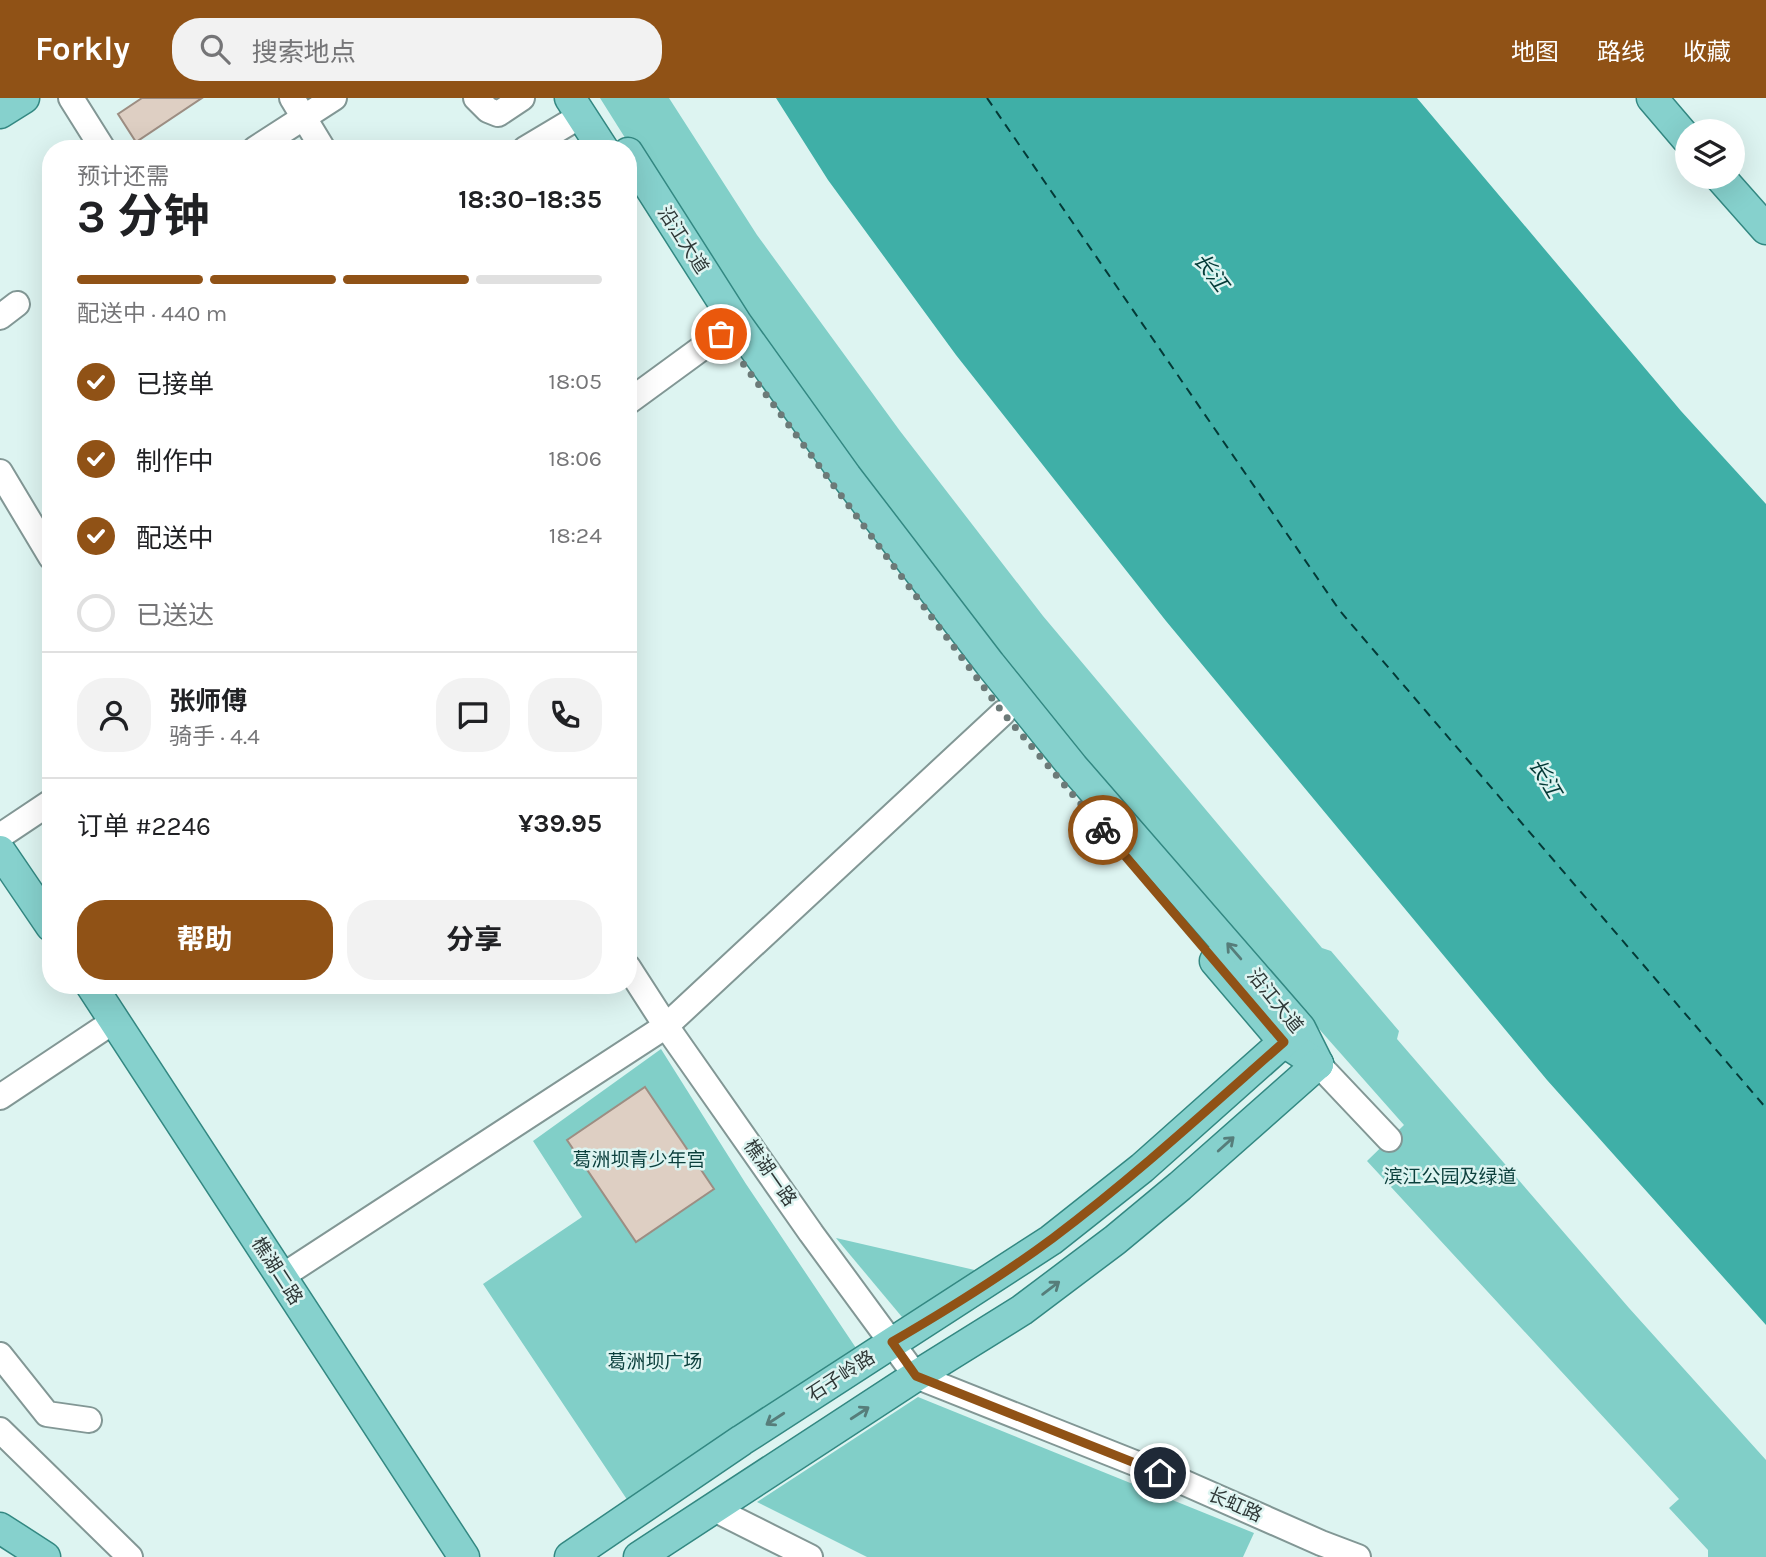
<!DOCTYPE html>
<html lang="zh">
<meta charset="utf-8">
<style>
body{margin:0;font-family:Karla,"Noto Sans SC",sans-serif;background:#f2f2f2;color:#202124;height:100vh;display:flex;flex-direction:column;font-size:26px;white-space:nowrap}
*{box-sizing:border-box;margin:0}
p{font-size:23px;color:#757577}
.icon{flex:none;width:38px;height:38px;fill:none;stroke:currentColor;stroke-width:2;stroke-linecap:round;stroke-linejoin:round}
.map{position:relative;flex:1;overflow:hidden}
.side{position:absolute;left:42px;top:42px;width:595px;height:854px;display:flex;flex-direction:column;background:#fff;border-radius:28px;box-shadow:0 7px 28px #0002}
.side>*{flex:none}
.fabs{position:absolute;left:1675px;top:21px;display:grid;gap:14px}
.fabs a{display:grid;place-items:center;width:70px;height:70px;border-radius:50%;background:#fff;box-shadow:0 7px 28px #0002;font-size:35px}
.pin{position:absolute;display:grid;place-items:center;width:60px;height:60px;color:#fff;margin:-30px;border:4px solid #fff;border-radius:50%;box-shadow:0 2px 7px #0007}
.courier{position:absolute;display:grid;place-items:center;width:70px;height:70px;margin:-35px;border:5px solid #905216;border-radius:50%;background:#fff;color:#222;box-shadow:0 2px 9px #0007}
.head em{font-style:normal;font-weight:700}
.head div{display:flex;flex-direction:column-reverse}
.head{display:flex;align-items:center;justify-content:space-between;height:119px;padding:0 35px}
h1{font-size:46px;font-weight:700;line-height:52px}
.bar{display:grid;grid-template-columns:repeat(4,1fr);gap:10px 7px;align-content:center;height:84px;padding:0 35px}
.bar i{height:9px;border-radius:5px;background:#e0e0e0}
.bar .current{background:#905216}
.bar p{grid-column:span 4}
.line{display:flex;align-items:center;gap:18px;padding:0 35px;border-top:2px solid #e0e0e0}
.line div{flex:1}
.round{display:grid;place-items:center;flex:none;width:74px;height:74px;border-radius:28px;background:#f2f2f2}
ol{padding:0 35px;list-style:none}
li{display:flex;align-items:center;gap:21px;height:77px}
li p{margin-inline-start:auto}
li .icon{padding:7px;border-radius:50%;background:#905216;color:#fff;stroke-width:4}
li:last-child{color:#757577}
li i{width:38px;height:38px;border:4px solid #e0e0e0;border-radius:50%}
.primary-button{display:flex;gap:14px;margin-top:auto;padding:14px 35px}
.primary-button a{flex:1;height:80px;border-radius:28px;background:#905216;color:#fff;font-size:28px;font-weight:700;line-height:80px;text-align:center}
.primary-button a+a{background:#f2f2f2;color:#202124}
header{display:flex;align-items:center;gap:42px;box-sizing:border-box;height:98px;padding:0 35px;background:#905216;color:#fff}
header strong{font-size:33px}
nav{display:flex;gap:38px;margin-inline-start:auto;font-size:24px}
.search{width:490px;height:63px;background:#f2f2f2;display:flex;align-items:center;gap:18px;box-sizing:border-box;padding:0 24px;border-radius:28px;color:#757577;font-size:26px}
.map>svg:first-child{display:block}
</style>
<header>
<strong>Forkly</strong>
<div class="search"><svg class="icon" aria-label="search" viewBox="0 0 24 24"><circle cx="10" cy="10" r="6"/><path d="M15 15l6 6"/></svg>搜索地点</div>
<nav><a>地图</a><a>路线</a><a>收藏</a></nav>
</header>
<div class="map">
<svg width="1766" height="1459" viewBox="0 0 1766 1459">
<rect width="100%" height="100%" fill="#ddf4f1"/>
<!-- green -->
<g fill="#81cfc8">
<path d="M 600,0 L 669,0 L 757,137 L 900,333 L 1043,518 L 1322,850 L 1331,853 L 1399,933 L 1397,941 L 1629,1210 L 1766,1362 L 1766,1459 L 1708,1459 L 1708,1452 L 1669,1410 L 1679,1401 L 1367,1063 L 1404,1027 L 1043,619 L 841,355 L 656,89 Z"/>
<path d="M 661,951 L 746,1086 L 856,1250 L 628,1403 L 483,1186 L 582,1119 L 533,1043 Z"/>
<path d="M 836,1140 L 979,1173 L 902,1219 Z"/>
<path d="M 918,1299 L 1254,1435 L 1243,1459 L 867,1459 L 757,1404 Z"/>
</g>
<!-- water -->
<path fill="#3fafa7" d="M 776,0 L 1417,0 L 1681,313 L 1766,406 L 1766,1227 L 1547,982 L 1166,523 L 956,257 L 828,82 Z"/>
<g fill="none" stroke-linecap="round" stroke-linejoin="round">
<!-- ferry -->
<path stroke="#043a37" stroke-width="2" stroke-dasharray="9 7" stroke-linecap="butt" d="M 987,0 L 1340,513 L 1766,1010"/>
</g>
<!-- building -->
<g fill="#decfc3" stroke="#9d8e83" stroke-width="2">
<path d="M 142,0 L 202,0 L 136,44 L 118,16 Z"/>
<path d="M 645,989 L 714,1091 L 636,1144 L 567,1042 Z"/>
</g>
<g fill="none" stroke-linecap="round" stroke-linejoin="round">
<!-- minor casing -->
<g stroke="#829795" stroke-width="28">
<g id="minor">
<path d="M 71,0 L 103,51"/>
<path d="M 292,0 L 323,51"/>
<path d="M 476,0 L 488,12 L 498,16 L 522,0"/>
<path d="M 255,51 L 334,0"/>
<path d="M 525,51 L 582,17"/>
<path d="M 0,219 L 17,206"/>
<path d="M 628,304 L 721,236"/>
<path d="M 0,374 L 51,459"/>
<path d="M 0,738 L 51,704"/>
<path d="M 628,869 L 666,928 L 811,1135 L 916,1278 L 1185,1385 L 1321,1445 L 1358,1459"/>
<path d="M 1318,966 L 1389,1041"/>
<path d="M 0,999 L 105,929"/>
<path d="M 281,1179 L 666,928 L 1003,615"/>
<path d="M 0,1257 L 47,1316 L 89,1322"/>
<path d="M 0,1332 L 130,1459"/>
<path d="M 714,1411 L 810,1459"/>
</g>
</g>
<!-- major casing -->
<g stroke="#338882" stroke-width="33">
<g id="major">
<path d="M 570,0 L 603,51"/>
<path d="M 1652,0 L 1687,41"/>
<path d="M 0,15 L 24,0"/>
<path d="M 628,55 L 737,226 L 846,378 L 990,566 L 1073,669 L 1300,930 L 1318,966"/>
<path d="M 1720,79 L 1766,131"/>
<path d="M 0,753 L 51,828"/>
<path d="M 1215,863 L 1284,944 L 1318,966"/>
<path d="M 91,887 L 464,1459"/>
<path d="M 0,1430 L 45,1459"/>
<path d="M 570,1459 L 742,1342 L 1051,1142 L 1142,1070 L 1297,932"/>
<path d="M 639,1459 L 916,1278 L 1022,1212 L 1115,1142 L 1180,1088 L 1318,966"/>
</g>
</g>
<!-- minor -->
<use href="#minor" stroke="#fff" stroke-width="24"/>
<!-- major -->
<use href="#major" stroke="#86d1cd" stroke-width="30"/>
</g>
<!-- one-way arrows -->
<defs><path id="oneway-shaft" d="M-6 0H5M1.5-3L5.5 0L1.5 3" fill="none" stroke-width="1.6" stroke-linecap="round" stroke-linejoin="round" transform="scale(1.75)"/></defs>
<g stroke="#567d7a">
<use href="#oneway-shaft" transform="translate(1234 853) rotate(-131)"/>
<use href="#oneway-shaft" transform="translate(1226 1046) rotate(-42)"/>
<use href="#oneway-shaft" transform="translate(1051 1190) rotate(-37)"/>
<use href="#oneway-shaft" transform="translate(860 1315) rotate(-33)"/>
<use href="#oneway-shaft" transform="translate(775 1321) rotate(147)"/>
</g>
<g fill="none" stroke-linecap="round" stroke-linejoin="round">
<!-- done -->
<path stroke="#6c7a78" stroke-width="7" stroke-dasharray="0 12.6" d="M 721,236 L 1003,615 L 1103,732"/>
<!-- route -->
<path stroke="#905216" stroke-width="9" d="M 1103,732 L 1284,944 C 1208,1011 1134,1079 1053,1140 C 1002,1178 947,1212 892,1244 L 916,1278 L 1160,1375"/>
</g>
<g text-anchor="middle" dominant-baseline="central" stroke-width="5" stroke-linejoin="round" paint-order="stroke">
<!-- street labels -->
<g font-size="19" fill="#2f3837" stroke="#ddf4f1">
<text transform="translate(683 142) rotate(57)">沿江大道</text>
<text transform="translate(1275 903) rotate(51)">沿江大道</text>
<text transform="translate(770 1075) rotate(55)">樵湖一路</text>
<text transform="translate(277 1173) rotate(57)">樵湖二路</text>
<text transform="translate(841 1278) rotate(-33)">石子岭路</text>
<text transform="translate(1235 1407) rotate(24)">长虹路</text>
</g>
<!-- park labels -->
<g font-size="19" fill="#0b3f3c" stroke="#ddf4f1">
<text x="639" y="1062">葛洲坝青少年宫</text>
<text x="1450" y="1079">滨江公园及绿道</text>
<text x="655" y="1264">葛洲坝广场</text>
</g>
<!-- water labels -->
<g font-size="21" font-style="italic" fill="#043a37" stroke="#ddf4f1">
<text transform="translate(1211 174) rotate(53)">长江</text>
<text transform="translate(1545 680) rotate(59)">长江</text>
</g>
</g>
</svg>
<div class="fabs">
<a><svg class="icon" aria-label="layers" viewBox="0 0 24 24"><path d="M12 4l9 5-9 5-9-5zM3 14l9 5 9-5"/></svg></a>
</div>
<div class="pin" style="left:721px;top:236px;background:#ea580c"><svg class="icon" aria-label="bag" viewBox="0 0 24 24"><path d="M5 8h14l-1 12H6zM9 8a3 3 0 0 1 6 0"/></svg></div>
<div class="pin" style="left:1160px;top:1375px;background:#1f2937"><svg class="icon" aria-label="home" viewBox="0 0 24 24"><path d="M3 11l9-7 9 7M6 9v11h12V9"/></svg></div>
<div class="courier" style="left:1103px;top:732px"><svg class="icon" aria-label="bike" viewBox="0 0 24 24"><circle cx="6" cy="16" r="4"/><circle cx="18" cy="16" r="4"/><path d="M6 16l4-8h5l3 8M10 8l3 8H6M13 5h3"/></svg></div>
<section class="side">
<div class="head"><div><h1>3 分钟</h1><p>预计还需</p></div><em>18:30–18:35</em></div>
<div class="bar"><i class="current"></i><i class="current"></i><i class="current"></i><i></i><p>配送中 · 440 m</p></div>
<ol>
<li><svg class="icon" aria-label="check" viewBox="0 0 24 24"><path d="M5 12l5 5 9-10"/></svg>已接单<p>18:05</p></li>
<li><svg class="icon" aria-label="check" viewBox="0 0 24 24"><path d="M5 12l5 5 9-10"/></svg>制作中<p>18:06</p></li>
<li><svg class="icon" aria-label="check" viewBox="0 0 24 24"><path d="M5 12l5 5 9-10"/></svg>配送中<p>18:24</p></li>
<li><i></i>已送达</li>
</ol>
<div class="line" style="height:126px"><a class="round"><svg class="icon" aria-label="person" viewBox="0 0 24 24"><circle cx="12" cy="8" r="4"/><path d="M4 21q1-7 8-7t8 7"/></svg></a><div><b>张师傅</b><p>骑手 · 4.4</p></div><a class="round"><svg class="icon" aria-label="chat" viewBox="0 0 24 24"><path d="M4 5h16v11H9l-5 4z"/></svg></a><a class="round"><svg class="icon" aria-label="phone" viewBox="0 0 24 24"><path d="M5 4h4l2 5-3 2q2 4 5 5l2-3 5 2v4C11 20 4 13 5 4z"/></svg></a></div>
<div class="line" style="height:91px"><div>订单 #2246</div><b>¥39.95</b></div>
<div class="primary-button"><a>帮助</a><a>分享</a></div>
</section>
</div>
